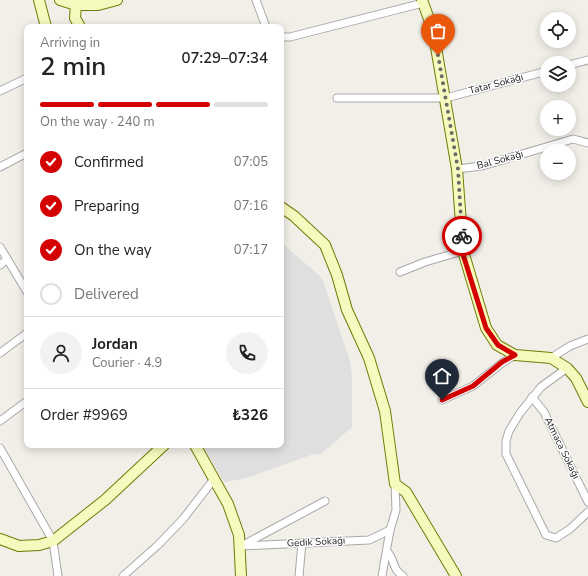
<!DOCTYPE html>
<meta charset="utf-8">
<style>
body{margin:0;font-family:"Nunito Sans",sans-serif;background:#f2f2f2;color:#222;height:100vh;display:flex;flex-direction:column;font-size:15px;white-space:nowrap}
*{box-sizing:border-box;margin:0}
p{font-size:13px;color:#767676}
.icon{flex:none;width:22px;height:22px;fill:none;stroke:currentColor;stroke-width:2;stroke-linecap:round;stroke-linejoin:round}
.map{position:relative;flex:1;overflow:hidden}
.details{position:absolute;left:24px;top:24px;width:260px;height:424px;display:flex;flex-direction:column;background:#fff;border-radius:8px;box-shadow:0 2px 10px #0003}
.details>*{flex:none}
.tools{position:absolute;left:540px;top:12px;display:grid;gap:8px}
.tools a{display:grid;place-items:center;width:36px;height:36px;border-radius:50%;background:#fff;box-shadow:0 2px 10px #0003;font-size:20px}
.pin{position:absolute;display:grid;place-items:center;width:34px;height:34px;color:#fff;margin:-41px -17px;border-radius:50% 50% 50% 0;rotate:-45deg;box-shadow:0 0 4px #0007}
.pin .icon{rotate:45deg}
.courier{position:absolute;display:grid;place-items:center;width:40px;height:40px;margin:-20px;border:3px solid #d40000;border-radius:50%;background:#fff;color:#222;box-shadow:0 1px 5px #0007}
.overview em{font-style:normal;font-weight:600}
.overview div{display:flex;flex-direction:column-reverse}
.overview{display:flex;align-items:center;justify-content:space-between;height:68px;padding:0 16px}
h1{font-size:26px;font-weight:600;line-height:30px}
.bar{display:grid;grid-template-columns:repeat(4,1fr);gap:6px 4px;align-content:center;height:48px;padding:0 16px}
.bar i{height:5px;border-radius:3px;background:#e0e0e0}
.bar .active{background:#d40000}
.bar p{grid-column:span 4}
.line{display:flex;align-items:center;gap:10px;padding:0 16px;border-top:1px solid #e0e0e0}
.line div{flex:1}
.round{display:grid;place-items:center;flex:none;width:42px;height:42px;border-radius:21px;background:#f2f2f2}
ol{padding:0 16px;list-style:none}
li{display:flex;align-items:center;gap:12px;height:44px}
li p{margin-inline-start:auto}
li .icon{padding:4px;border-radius:50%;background:#d40000;color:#fff;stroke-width:4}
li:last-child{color:#767676}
li i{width:22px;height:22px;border:2px solid #e0e0e0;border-radius:50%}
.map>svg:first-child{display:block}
</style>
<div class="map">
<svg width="588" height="576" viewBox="0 0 588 576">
<rect width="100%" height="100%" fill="#f2efe9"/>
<!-- residential -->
<path fill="#e0dfdf" d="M 281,242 L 322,278 L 350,361 L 352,375 L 352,427 L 321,454 L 311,455 L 247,478 L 224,482 L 202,445 L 281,445 Z"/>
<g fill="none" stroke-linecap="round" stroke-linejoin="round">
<!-- street casing -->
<g stroke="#a9a9a9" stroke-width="9">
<g id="street">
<path d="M 256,0 L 266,27"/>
<path d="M 281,37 L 290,37 L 423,3"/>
<path d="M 569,65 L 588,60"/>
<path d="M 0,91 L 27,78"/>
<path d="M 337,98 L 446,98 L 547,71"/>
<path d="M 0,167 L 27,153"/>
<path d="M 457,169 L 482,166 L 573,139 L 588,143"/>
<path d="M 0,247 L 27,292"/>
<path d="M 0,265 L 7,259"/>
<path d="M 400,272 L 425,262 L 463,251"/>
<path d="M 0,353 L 27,333"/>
<path d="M 551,358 L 570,346 L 588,339"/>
<path d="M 567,368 L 541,387 L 520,413 L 509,431 L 506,441 L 506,454 L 546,535 L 556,538 L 570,529 L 588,512"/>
<path d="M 532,397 L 544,412 L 588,502"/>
<path d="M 442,400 L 473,386 L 502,363 L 515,355"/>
<path d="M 0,421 L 27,401"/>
<path d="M 0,448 L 53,541 L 58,576"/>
<path d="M 243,545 L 325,501"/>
<path d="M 241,546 L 369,540 L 390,530"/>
<path d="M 387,551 C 395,560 392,569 403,576"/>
<path d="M 123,576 L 158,545 L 183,519 L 214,479"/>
<path d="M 299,576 L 302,543"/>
<path d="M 382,576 L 390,530 L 396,510 L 395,484"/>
</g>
</g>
<!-- secondary casing -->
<g stroke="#707d05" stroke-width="12">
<g id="secondary">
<path d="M 39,0 L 46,27"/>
<path d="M 60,0 L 76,5 L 98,5 L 117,0"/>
<path d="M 422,0 L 433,30 L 457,169 L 463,251 L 486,328 L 497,345 L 515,355 L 551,358 L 567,368 L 576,378 L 588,402"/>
<path d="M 76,5 L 75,18 L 80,27"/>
<path d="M 281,207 L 294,216 L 325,245 L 337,275 L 347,310 L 369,358 L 385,411 L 395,484 L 406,492 L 456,576"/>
<path d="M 195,445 L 228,504 L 239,535 L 241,576"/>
<path d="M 0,539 L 19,546 L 39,545 L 53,541 L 105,500 L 164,445"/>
</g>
</g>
<!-- street -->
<use href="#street" stroke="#fff" stroke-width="7"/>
<!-- secondary -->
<use href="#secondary" stroke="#f7fabf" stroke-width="10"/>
</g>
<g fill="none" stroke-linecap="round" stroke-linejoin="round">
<!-- done -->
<path stroke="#6b6a68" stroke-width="4" stroke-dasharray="0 7.2" d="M 438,55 L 458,169 L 462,236"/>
<!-- route -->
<path stroke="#d40000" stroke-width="5" d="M 442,400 L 473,386 L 502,362 L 515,355 L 498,345 L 486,328 L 462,251 L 462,236"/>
</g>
<g text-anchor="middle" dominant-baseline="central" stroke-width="3" stroke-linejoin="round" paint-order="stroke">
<!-- street labels -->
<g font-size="10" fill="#222" stroke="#fff">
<text transform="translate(496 84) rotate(-15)">Tatar Sokağı</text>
<text transform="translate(500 160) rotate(-15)">Bal Sokağı</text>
<text transform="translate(562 448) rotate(64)">Atmaca Sokağı</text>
<text transform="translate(316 542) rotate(-3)">Gedik Sokağı</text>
</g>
</g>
</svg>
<div class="tools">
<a><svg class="icon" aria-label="locate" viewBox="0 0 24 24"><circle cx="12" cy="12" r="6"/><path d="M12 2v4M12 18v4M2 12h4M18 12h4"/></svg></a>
<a><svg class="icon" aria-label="layers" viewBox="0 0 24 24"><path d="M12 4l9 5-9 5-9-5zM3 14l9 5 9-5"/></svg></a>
<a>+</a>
<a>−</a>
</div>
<div class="pin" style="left:438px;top:55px;background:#ea580c"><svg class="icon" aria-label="bag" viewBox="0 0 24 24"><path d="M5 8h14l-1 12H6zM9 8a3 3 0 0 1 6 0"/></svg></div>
<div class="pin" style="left:442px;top:400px;background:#1f2937"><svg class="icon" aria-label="home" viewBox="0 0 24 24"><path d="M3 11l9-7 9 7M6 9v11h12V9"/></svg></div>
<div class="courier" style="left:462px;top:236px"><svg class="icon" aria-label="bike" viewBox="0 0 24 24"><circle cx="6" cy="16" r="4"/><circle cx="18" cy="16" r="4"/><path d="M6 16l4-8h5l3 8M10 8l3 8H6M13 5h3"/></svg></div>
<section class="details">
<div class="overview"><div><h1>2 min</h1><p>Arriving in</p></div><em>07:29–07:34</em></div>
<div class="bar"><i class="active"></i><i class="active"></i><i class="active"></i><i></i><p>On the way · 240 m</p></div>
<ol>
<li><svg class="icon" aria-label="check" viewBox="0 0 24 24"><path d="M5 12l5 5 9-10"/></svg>Confirmed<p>07:05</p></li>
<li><svg class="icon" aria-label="check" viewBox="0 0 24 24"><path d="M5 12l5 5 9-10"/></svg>Preparing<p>07:16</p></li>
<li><svg class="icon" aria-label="check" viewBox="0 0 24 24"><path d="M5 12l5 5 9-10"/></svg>On the way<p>07:17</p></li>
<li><i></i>Delivered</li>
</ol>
<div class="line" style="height:72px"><a class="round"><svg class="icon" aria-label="person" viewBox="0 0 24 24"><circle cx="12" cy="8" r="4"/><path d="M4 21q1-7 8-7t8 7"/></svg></a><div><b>Jordan</b><p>Courier · 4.9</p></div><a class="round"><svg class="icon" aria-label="phone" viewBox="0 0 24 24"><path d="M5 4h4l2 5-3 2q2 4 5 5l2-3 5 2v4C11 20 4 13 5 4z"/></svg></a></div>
<div class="line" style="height:52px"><div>Order #9969</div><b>₺326</b></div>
</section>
</div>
